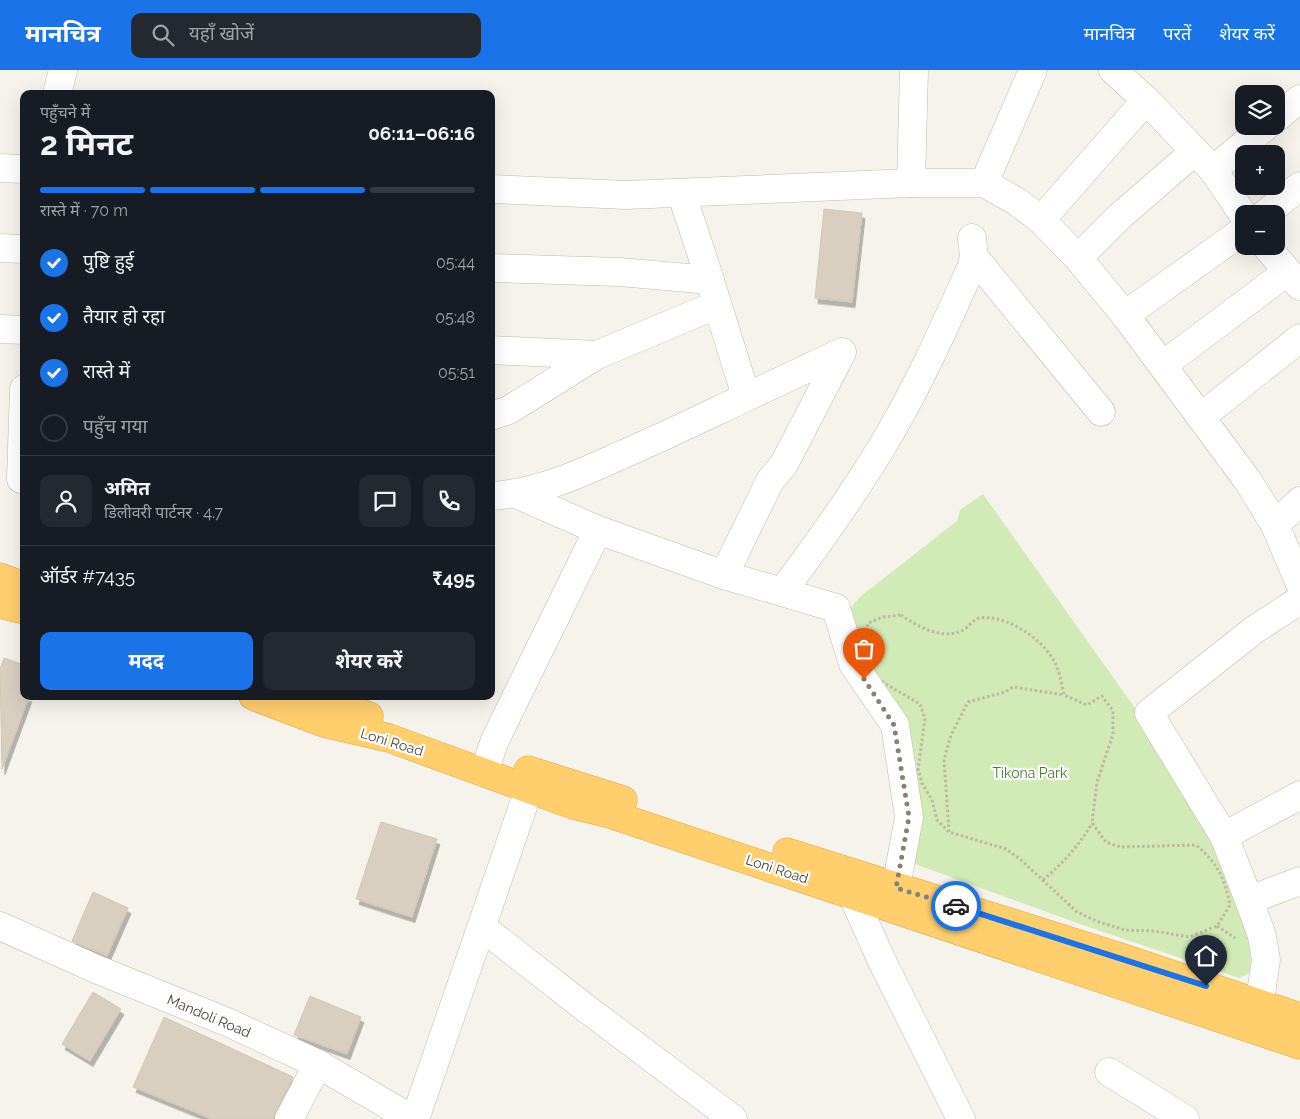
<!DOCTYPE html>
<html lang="hi">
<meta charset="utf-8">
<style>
body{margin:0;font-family:Raleway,"Noto Sans Devanagari",sans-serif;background:#242831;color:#f1f3f6;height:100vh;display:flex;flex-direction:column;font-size:19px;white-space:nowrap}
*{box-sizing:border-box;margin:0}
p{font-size:16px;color:#9ea1a6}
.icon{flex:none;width:28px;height:28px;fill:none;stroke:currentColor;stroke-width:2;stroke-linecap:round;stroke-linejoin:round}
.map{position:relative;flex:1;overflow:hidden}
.panel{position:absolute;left:20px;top:20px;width:475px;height:610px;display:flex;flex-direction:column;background:#171b24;border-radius:10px;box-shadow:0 5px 20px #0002}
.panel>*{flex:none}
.buttons{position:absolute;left:1235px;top:15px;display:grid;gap:10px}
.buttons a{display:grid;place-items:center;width:50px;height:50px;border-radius:10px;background:#171b24;box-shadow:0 5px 20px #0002;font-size:25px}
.pin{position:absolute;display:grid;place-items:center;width:42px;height:42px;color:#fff;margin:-51px -21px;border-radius:50% 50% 50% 0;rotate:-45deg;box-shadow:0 0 5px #0007}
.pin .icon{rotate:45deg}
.courier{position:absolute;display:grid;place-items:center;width:50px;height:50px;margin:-25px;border:4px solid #1a73e8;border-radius:50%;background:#fff;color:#222;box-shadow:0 1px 6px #0007}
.head em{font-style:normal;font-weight:700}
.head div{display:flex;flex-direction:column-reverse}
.head{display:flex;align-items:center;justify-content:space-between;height:85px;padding:0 20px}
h1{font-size:32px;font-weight:700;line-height:38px}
.bar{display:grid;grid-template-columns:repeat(4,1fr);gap:8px 5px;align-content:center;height:60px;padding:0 20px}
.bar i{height:6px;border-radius:4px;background:#363941}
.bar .current{background:#1a73e8}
.bar p{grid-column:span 4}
.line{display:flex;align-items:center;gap:12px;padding:0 20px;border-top:1px solid #363941}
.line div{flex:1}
.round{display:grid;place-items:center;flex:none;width:52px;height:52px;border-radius:10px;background:#242831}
ol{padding:0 20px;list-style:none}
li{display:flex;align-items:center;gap:15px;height:55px}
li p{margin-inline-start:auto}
li .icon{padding:5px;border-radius:50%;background:#1a73e8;color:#fff;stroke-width:4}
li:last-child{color:#9ea1a6}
li i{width:28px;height:28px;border:2px solid #363941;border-radius:50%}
.primary-button{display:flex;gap:10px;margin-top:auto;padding:10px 20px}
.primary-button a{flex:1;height:58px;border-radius:10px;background:#1a73e8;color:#fff;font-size:20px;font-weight:700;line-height:58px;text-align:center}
.primary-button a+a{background:#242831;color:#f1f3f6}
header{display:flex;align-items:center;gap:30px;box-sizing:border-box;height:70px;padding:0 25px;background:#1a73e8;color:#fff}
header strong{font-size:24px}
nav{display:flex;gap:28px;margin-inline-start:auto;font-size:18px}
.search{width:350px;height:45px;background:#242831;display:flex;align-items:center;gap:12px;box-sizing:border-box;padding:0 18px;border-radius:10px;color:#9ea1a6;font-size:19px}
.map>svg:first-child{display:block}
</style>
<header>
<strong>मानचित्र</strong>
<div class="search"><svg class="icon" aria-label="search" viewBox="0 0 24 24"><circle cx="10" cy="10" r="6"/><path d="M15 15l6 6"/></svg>यहाँ खोजें</div>
<nav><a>मानचित्र</a><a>परतें</a><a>शेयर करें</a></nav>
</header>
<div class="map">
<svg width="1300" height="1049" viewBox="0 0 1300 1049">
<defs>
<filter id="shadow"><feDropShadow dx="3" dy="5.5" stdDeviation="0" flood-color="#0004"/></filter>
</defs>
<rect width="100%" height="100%" fill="#f6f3ec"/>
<!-- green -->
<path fill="#d2eab5" d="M 983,424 L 1142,648 L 1209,755 L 1259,881 L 1248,904 L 1239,908 L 1080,854 L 915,794 L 906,788 L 913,755 L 847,542 L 861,526 L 957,451 L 960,440 Z"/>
<!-- building -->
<g fill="#d8cfc1" stroke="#d3c7b4" filter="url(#shadow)">
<path d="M 824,139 L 862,143 L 852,232 L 815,228 Z"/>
<path d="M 4,588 L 24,595 L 24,626 L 29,626 L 2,699 L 0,599 Z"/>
<path d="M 381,752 L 437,769 L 412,847 L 356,829 Z"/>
<path d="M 93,822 L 128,838 L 107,886 L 72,871 Z"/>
<path d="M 93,922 L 121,939 L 90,991 L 62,974 Z"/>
<path d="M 310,926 L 361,947 L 347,984 L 294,965 Z"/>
<path d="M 164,947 L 293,1007 L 273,1049 L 212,1049 L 133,1017 Z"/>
</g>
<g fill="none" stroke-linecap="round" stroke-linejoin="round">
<!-- minor casing -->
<g stroke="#c2bbae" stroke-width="29">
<g id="minor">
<path d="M 1113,0 L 1146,30 L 1213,100 L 1244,146"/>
<path d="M 57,24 L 63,0"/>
<path d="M 1276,48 L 1300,29"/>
<path d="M 0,98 L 24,99"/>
<path d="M 1213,100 L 1266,56"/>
<path d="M 911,113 L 914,0"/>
<path d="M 984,113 L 1033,0"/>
<path d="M 491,119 L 626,125 L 911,113 L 984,113 L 1016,131 L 1041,150 L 1078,188 L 1125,245 L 1244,160"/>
<path d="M 1265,144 L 1300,116"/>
<path d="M 1041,150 L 1146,30"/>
<path d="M 1266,176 L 1300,216"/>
<path d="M 0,178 L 24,179"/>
<path d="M 974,187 L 1101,342"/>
<path d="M 1078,188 L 1119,147 L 1194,82"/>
<path d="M 491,198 L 620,202 L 710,210"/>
<path d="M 1125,245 L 1248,411 L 1275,455 L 1300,514"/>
<path d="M 0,259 L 24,260"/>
<path d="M 491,280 L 597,285 L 716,235"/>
<path d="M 1163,295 L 1287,202"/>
<path d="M 491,346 L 509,340 L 597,285"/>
<path d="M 1202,346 L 1300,268"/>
<path d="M 21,409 L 24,319"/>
<path d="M 516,424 L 598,460 L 724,505 L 836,538 L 853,594 L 895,655 L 909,747 L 896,817 L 890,836"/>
<path d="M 491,426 C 537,423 578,405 619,386 C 659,369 698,350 738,331 L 743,323 L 743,316 C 722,251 704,187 681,123"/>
<path d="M 1275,455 L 1300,431"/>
<path d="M 724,505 L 770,411 L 784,394 L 842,282 L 738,331"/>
<path d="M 782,522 C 818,474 852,426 883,375 C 917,319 944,258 971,198 L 974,187 L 972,168"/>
<path d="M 484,702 L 495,670 L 598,460"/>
<path d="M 1224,766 L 1300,725"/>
<path d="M 852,824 L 881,889 L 961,1049"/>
<path d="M 1249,830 L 1300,811"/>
<path d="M 0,856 L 96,899 L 227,952 L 318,994 L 412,1049"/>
<path d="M 482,857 L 579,933 L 733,1049"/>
<path d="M 1257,933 L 1261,923 L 1266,890 L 1262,866 L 1249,830 L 1224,766 L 1149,643 L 1254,560 L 1300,530"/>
<path d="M 1109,1002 L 1185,1049"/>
<path d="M 289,1049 L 318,994"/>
<path d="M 415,1049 L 529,719"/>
</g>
</g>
<!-- highway casing -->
<g stroke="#e0a43c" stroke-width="29">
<g id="highway">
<path d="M 0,507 L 24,516"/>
<path d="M 0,534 L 24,540"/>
<path d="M 253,626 L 324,653 L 389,668 L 573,735 L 610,744 L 1300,975"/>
<path d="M 308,626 L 369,646"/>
<path d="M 528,700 L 623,730"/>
<path d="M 787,782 L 1120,887 L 1300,947"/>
</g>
</g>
<!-- path -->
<g stroke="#c4b79f" stroke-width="3" stroke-dasharray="2.5 2.5" stroke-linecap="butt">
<path d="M 901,545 C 917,556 941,570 961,561 C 968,559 972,550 979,548 C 1007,544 1045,570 1056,595 C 1060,604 1062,615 1064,625 L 1087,635 L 1102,626 L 1113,641 L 1113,664 L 1097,712 L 1092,753 L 1106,772 L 1120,777 L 1196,775 C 1219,795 1224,807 1230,835 L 1217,856 L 1189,867 L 1154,861 L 1125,860 L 1099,852 L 1077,842 L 1021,790 L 1006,779 L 949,762 L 937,750 L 932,730 L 922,713 L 918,699 L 925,649 L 920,634 L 869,604 L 864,578 L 868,553 L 883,547 Z"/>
<path d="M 949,762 L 944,690 L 951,665 L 968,632 L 1005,622 L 1013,617 L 1064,625"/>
<path d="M 1043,810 C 1063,793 1079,776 1092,753"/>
<path d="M 1217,856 L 1235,868"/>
</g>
<!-- minor -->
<use href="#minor" stroke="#fff" stroke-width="28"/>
<!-- highway -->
<use href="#highway" stroke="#ffcf6e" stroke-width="28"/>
</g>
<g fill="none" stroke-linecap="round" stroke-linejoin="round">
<!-- done -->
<path stroke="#878178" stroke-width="5" stroke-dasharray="0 9" d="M 864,609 L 894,655 L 909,747 L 896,818 L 956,836"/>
<!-- route -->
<path stroke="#1a73e8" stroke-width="6" d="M 956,836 L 1206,916"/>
</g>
<g text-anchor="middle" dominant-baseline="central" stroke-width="4.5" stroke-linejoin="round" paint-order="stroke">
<!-- street labels -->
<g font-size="14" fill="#4b4439" stroke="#fff">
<text transform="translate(392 672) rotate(17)">Loni Road</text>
<text transform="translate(777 799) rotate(18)">Loni Road</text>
<text transform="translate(209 946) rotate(23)">Mandoli Road</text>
</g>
<!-- park labels -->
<g font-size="14" fill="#4a7f2a" stroke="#fff">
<text x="1030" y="703">Tikona Park</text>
</g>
</g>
</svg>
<div class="buttons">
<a><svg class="icon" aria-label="layers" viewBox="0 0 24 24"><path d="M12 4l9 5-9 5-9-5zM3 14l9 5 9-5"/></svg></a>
<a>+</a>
<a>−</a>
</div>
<div class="pin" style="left:864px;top:609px;background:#ea580c"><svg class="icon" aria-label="bag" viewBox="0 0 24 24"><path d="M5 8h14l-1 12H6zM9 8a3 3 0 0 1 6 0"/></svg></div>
<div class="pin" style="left:1206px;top:916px;background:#1f2937"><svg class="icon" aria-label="home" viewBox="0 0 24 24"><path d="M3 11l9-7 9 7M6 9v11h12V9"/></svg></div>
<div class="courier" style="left:956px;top:836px"><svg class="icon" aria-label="car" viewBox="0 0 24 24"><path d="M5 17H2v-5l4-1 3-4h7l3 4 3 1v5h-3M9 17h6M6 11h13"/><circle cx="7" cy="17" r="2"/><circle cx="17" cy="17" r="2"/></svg></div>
<section class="panel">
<div class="head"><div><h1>2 मिनट</h1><p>पहुँचने में</p></div><em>06:11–06:16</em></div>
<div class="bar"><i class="current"></i><i class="current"></i><i class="current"></i><i></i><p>रास्ते में · 70 m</p></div>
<ol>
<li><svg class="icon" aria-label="check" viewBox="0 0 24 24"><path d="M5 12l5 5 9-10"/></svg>पुष्टि हुई<p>05:44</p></li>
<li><svg class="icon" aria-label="check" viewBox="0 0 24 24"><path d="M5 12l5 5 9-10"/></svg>तैयार हो रहा<p>05:48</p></li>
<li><svg class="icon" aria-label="check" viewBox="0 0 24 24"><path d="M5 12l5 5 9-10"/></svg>रास्ते में<p>05:51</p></li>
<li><i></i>पहुँच गया</li>
</ol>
<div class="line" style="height:90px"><a class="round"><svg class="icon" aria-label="person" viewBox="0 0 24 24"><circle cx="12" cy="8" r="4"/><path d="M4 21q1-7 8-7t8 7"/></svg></a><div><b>अमित</b><p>डिलीवरी पार्टनर · 4.7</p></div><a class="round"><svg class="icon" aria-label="chat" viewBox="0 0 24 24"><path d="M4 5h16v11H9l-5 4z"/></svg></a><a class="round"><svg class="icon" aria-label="phone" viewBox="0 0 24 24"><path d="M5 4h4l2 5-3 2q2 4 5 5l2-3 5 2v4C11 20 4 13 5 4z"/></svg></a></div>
<div class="line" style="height:65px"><div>ऑर्डर #7435</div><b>₹495</b></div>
<div class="primary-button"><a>मदद</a><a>शेयर करें</a></div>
</section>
</div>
